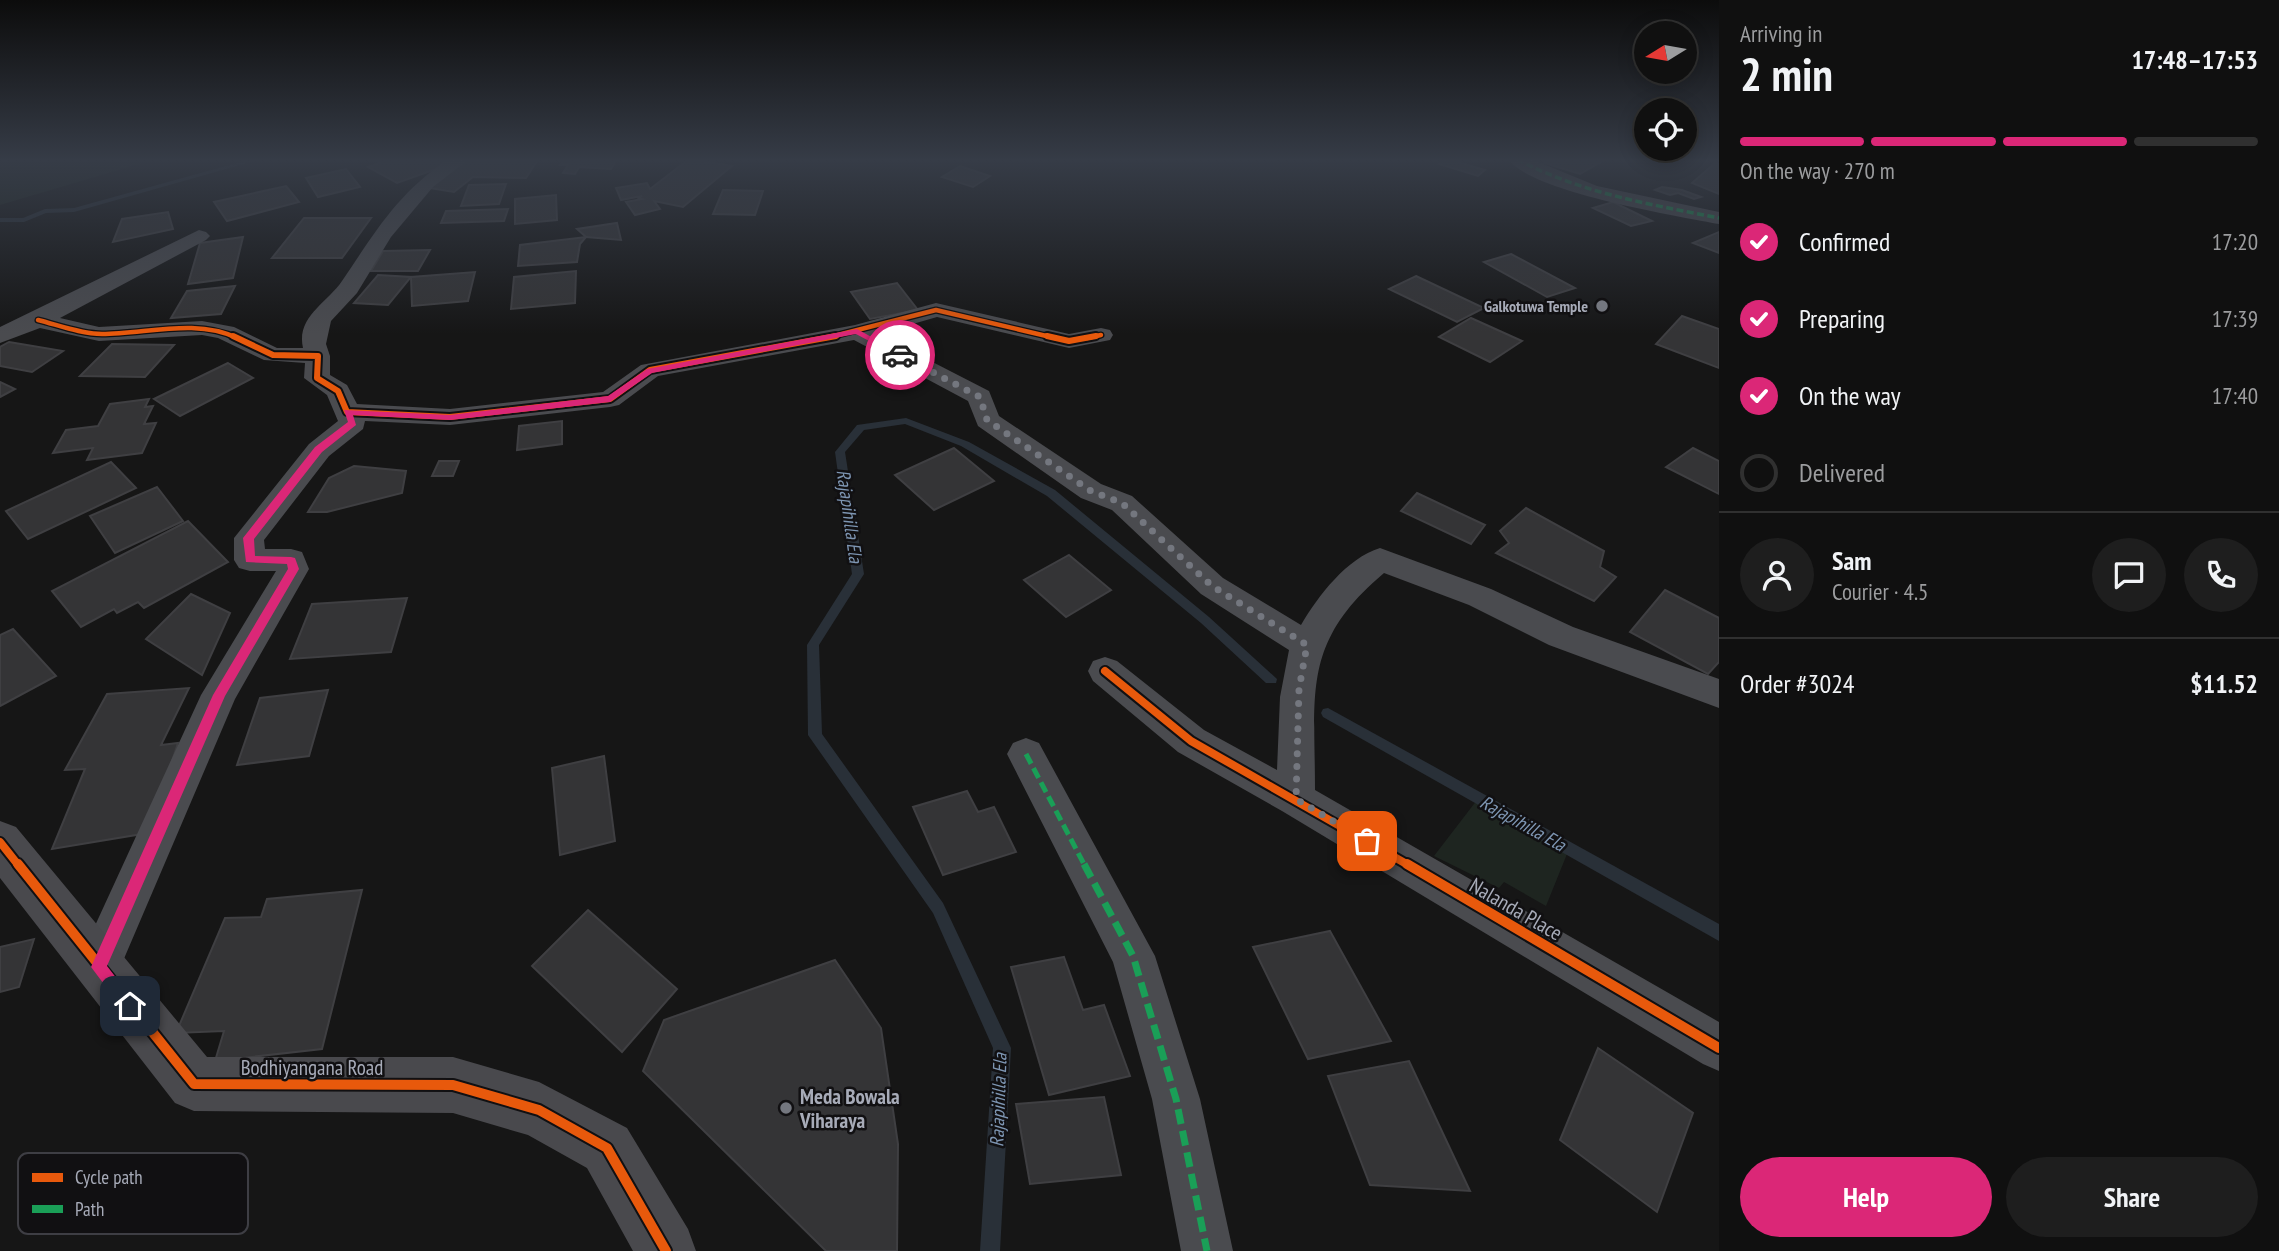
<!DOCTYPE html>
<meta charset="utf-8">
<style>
body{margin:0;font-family:"PT Sans Narrow",sans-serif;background:#1e1e1e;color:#f1f3f6;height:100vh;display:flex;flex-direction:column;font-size:26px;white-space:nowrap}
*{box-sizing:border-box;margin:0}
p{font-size:23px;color:#9c9d9f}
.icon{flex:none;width:38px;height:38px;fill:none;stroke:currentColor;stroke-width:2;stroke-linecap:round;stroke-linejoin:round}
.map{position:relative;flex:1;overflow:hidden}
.sheet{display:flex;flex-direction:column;background:#101010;width:560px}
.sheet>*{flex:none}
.needle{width:46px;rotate:259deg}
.fabs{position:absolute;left:1634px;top:21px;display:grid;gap:14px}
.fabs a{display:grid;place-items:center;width:63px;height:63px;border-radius:50%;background:#101010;box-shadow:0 4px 18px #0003,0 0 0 2px #303030;font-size:35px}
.pin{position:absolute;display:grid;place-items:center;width:60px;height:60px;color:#fff;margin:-30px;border-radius:14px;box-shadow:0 4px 10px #0006}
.courier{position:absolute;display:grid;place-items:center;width:70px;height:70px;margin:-35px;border:5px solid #db2777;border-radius:50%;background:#fff;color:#222;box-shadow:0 2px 9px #0007}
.overview em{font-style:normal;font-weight:800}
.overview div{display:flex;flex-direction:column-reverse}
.overview{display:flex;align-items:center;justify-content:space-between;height:119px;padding:0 21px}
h1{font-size:46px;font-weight:800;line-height:52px}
.bar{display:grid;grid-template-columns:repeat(4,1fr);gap:10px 7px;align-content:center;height:84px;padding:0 21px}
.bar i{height:9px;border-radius:5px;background:#303030}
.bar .current{background:#db2777}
.bar p{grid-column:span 4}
.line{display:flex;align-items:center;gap:18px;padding:0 21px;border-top:2px solid #303030}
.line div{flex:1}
.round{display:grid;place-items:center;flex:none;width:74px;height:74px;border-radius:37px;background:#1e1e1e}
ol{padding:0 21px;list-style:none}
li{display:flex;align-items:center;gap:21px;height:77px}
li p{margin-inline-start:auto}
li .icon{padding:7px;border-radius:50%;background:#db2777;color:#fff;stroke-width:4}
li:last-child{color:#9c9d9f}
li i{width:38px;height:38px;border:4px solid #303030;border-radius:50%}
.button{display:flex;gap:14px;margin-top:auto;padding:14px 21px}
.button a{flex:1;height:80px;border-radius:42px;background:#db2777;color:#fff;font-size:28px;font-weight:800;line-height:80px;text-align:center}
.button a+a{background:#1e1e1e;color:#f1f3f6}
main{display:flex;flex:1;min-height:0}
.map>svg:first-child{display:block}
</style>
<main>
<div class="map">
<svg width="1719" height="1251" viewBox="0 0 1719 1251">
<rect width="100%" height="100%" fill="#161616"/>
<!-- green -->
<g fill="#1e2520">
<path d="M 0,159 L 156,159 L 0,205 Z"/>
<path d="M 1477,800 L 1567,854 L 1546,906 L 1504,882 L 1499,888 L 1434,856 Z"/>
</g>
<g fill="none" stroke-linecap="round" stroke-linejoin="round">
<!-- stream -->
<g fill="#293038" fill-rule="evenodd">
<path d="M 251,159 L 261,159 L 74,212 L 46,213 L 24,222 L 0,222 L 0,218 L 23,218 L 45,209 L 74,208 Z"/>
<path d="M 906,418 L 969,442 L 1055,490 L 1209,617 L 1277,679 L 1276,683 L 1266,683 L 1201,623 L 1047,496 L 961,446 L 905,424 L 864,430 L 845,452 L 864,574 L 819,645 L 822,734 L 943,903 L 1011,1048 L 1000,1251 L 980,1251 L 993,1048 L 933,913 L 808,735 L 807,645 L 852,574 L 835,452 L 857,425 Z"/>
<path d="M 1328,708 L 1719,924 L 1719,941 L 1323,717 L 1321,713 L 1323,709 Z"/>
</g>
</g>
<!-- building -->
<g fill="#343436" stroke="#3f3f42" stroke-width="2">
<path d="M 373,159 L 440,159 L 450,164 L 397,183 L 368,167 L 380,163 Z"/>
<path d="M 564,159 L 617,159 L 611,169 L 579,167 L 575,174 L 563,173 L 568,165 L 560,165 Z"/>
<path d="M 689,159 L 732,166 L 683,207 L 654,201 L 660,209 L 635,215 L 626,202 L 642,199 L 639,198 L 642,196 L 621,200 L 616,188 L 647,183 L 650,189 Z"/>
<path d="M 1447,159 L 1485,170 L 1478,176 L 1439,164 Z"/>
<path d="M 1550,159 L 1606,159 L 1580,174 L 1544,163 Z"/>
<path d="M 467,160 L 475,161 L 537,161 L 526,178 L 473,177 L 454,192 L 429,188 Z"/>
<path d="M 1715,163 L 1719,164 L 1719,194 L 1692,183 Z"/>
<path d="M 960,166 L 990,176 L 973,187 L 942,177 Z"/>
<path d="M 346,169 L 360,187 L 318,197 L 306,178 Z"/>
<path d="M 506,184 L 499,204 L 461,206 L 469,185 Z"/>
<path d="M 286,186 L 299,202 L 227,221 L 214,202 Z"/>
<path d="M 1662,187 L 1682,190 L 1701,197 L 1694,199 L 1678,193 L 1670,195 L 1655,190 Z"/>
<path d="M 723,190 L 763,191 L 755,215 L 713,214 Z"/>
<path d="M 556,195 L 557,220 L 515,224 L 515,199 Z"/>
<path d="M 1613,202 L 1652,221 L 1631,226 L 1593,208 Z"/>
<path d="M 508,209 L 504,221 L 441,223 L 446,211 Z"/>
<path d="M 168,212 L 173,229 L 113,242 L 122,219 Z"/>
<path d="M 304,218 L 371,218 L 342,258 L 272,258 Z"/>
<path d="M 617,223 L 621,240 L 586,237 L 577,229 Z"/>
<path d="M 1719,232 L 1719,253 L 1693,243 Z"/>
<path d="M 243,237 L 233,278 L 188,284 L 200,243 Z"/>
<path d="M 586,237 L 580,244 L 577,262 L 518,266 L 520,245 Z"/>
<path d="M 430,250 L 418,271 L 371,271 L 383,251 Z"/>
<path d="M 1511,254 L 1575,288 L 1547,297 L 1484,262 Z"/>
<path d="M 576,271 L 575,303 L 511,309 L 514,277 Z"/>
<path d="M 475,272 L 468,301 L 412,306 L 411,277 Z"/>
<path d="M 378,275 L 411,277 L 388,305 L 354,303 Z"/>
<path d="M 1416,276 L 1484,308 L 1457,322 L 1389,289 Z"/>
<path d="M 897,283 L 918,310 L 870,319 L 851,292 Z"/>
<path d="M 235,286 L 221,314 L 171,318 L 187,291 Z"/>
<path d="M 1682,316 L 1719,329 L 1719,368 L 1656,344 Z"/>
<path d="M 1471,318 L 1522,341 L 1490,362 L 1439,337 Z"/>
<path d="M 9,342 L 63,351 L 32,372 L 0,366 L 0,347 Z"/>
<path d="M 112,344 L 174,345 L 145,377 L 80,376 Z"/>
<path d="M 228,363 L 253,378 L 180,416 L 154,399 Z"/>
<path d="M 0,382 L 15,389 L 0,397 Z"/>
<path d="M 149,399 L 145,407 L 153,406 L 144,424 L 156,423 L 142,453 L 87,460 L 93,448 L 53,453 L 66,430 L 98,426 L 110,404 Z"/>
<path d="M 562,421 L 562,444 L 517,450 L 519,426 Z"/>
<path d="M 954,448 L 994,481 L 934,510 L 895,475 Z"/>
<path d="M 1693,448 L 1719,461 L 1719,494 L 1666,467 Z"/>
<path d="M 439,461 L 459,461 L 453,476 L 432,476 Z"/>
<path d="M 111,462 L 136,488 L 28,539 L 6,511 Z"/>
<path d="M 354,466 L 406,471 L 402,493 L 327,512 L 308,512 L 329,478 Z"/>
<path d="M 157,487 L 183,521 L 115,553 L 90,516 Z"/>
<path d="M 1417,493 L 1485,525 L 1471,544 L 1401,511 Z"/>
<path d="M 1526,508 L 1604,551 L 1600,567 L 1616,577 L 1594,601 L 1496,553 L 1509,543 L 1500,531 Z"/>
<path d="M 188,521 L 228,562 L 144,608 L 138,602 L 117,613 L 114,609 L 81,627 L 52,591 Z"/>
<path d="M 1069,555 L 1111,590 L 1066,617 L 1024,580 Z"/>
<path d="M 1665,590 L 1719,618 L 1719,662 L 1708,674 L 1630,632 Z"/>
<path d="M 191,594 L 230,613 L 202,675 L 146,639 Z"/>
<path d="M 407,598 L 391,652 L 290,659 L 312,604 Z"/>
<path d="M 13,629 L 56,676 L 0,706 L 0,635 Z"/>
<path d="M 189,688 L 161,745 L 178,743 L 148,833 L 52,849 L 85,769 L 65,770 L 107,694 Z"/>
<path d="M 328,690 L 309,756 L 237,765 L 260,698 Z"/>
<path d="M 604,756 L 615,841 L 560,855 L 552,768 Z"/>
<path d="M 967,791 L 978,812 L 994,807 L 1016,852 L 943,875 L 913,807 Z"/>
<path d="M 362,890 L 322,1049 L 215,1061 L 224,1031 L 176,1033 L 225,918 L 261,917 L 267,899 Z"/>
<path d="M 588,910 L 677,989 L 622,1052 L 532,966 Z"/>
<path d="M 1330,931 L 1391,1041 L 1308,1059 L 1253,947 Z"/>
<path d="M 34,939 L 19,987 L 0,992 L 0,947 Z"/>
<path d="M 1064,957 L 1083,1010 L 1104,1005 L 1130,1076 L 1049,1095 L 1011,967 Z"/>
<path d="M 835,960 L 881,1028 L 898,1144 L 897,1251 L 826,1251 L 643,1071 L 664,1020 Z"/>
<path d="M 1598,1048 L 1693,1113 L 1657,1212 L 1560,1140 Z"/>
<path d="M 1409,1061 L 1470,1191 L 1370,1185 L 1328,1076 Z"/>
<path d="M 1104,1097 L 1121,1175 L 1030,1184 L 1016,1104 Z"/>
</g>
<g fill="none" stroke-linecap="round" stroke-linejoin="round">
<!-- street -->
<g fill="#4a4b4f" fill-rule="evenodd">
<path d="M 448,159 L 469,159 L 433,187 L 391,237 L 357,293 L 331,321 L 326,344 L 330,356 L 330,375 L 347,385 L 357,404 L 450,409 L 603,392 L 641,365 L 855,325 L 936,303 L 1069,334 L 1101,328 L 1110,330 L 1113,335 L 1110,340 L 1069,348 L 937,317 L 878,334 L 989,391 L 999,416 L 1101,484 L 1132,496 L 1223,578 L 1301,625 C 1318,596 1347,558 1380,548 L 1491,589 L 1573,627 L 1719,679 L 1719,708 L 1549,645 L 1469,605 L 1384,573 C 1302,642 1315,692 1315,790 L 1719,1022 L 1719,1071 L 1703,1064 L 1282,811 L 1178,752 L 1093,681 L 1088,671 L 1093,661 L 1105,657 L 1117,661 L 1204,730 L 1277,770 L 1280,697 L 1289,650 L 1201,594 L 1112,510 L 1081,498 L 978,426 L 968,401 L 854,340 L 658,376 L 619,405 L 610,407 L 450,425 L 365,421 L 363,429 L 329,456 L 264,540 L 265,549 L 291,549 L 302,552 L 309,569 L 235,699 L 114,982 L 98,989 L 82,982 L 76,967 L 201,695 L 276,571 L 250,571 L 239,568 L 234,560 L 234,538 L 309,444 L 338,421 L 327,395 L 304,378 L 305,363 L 264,360 L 218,338 L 202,335 L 99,341 L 40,328 L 0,343 L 0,327 L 199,230 L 206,232 L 210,236 L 206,240 L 60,318 L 99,327 L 202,321 L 234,327 L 277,348 L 303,348 C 296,317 327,303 342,281 C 376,231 396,195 448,159 Z"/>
<path d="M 1508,159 L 1531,159 L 1597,186 L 1719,212 L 1719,224 C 1677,216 1531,192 1508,159 Z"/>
<path d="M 1026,738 L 1039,743 L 1155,956 L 1200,1099 L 1233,1251 L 1181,1251 L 1152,1099 L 1113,962 L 1007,754 L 1013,743 Z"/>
</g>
<!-- secondary -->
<path fill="#49494d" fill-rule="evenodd" d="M 0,821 L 16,827 L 207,1057 L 453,1057 L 539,1082 L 627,1128 L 688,1229 L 696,1251 L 633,1251 L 587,1168 L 528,1135 L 453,1113 L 194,1111 L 175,1103 L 0,878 Z"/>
<!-- quiet-far2 -->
<path stroke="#1a9f57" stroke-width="3.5" stroke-dasharray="7 3.5" stroke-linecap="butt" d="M 1517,159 C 1580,193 1649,204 1719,218"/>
<!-- quiet-far1 -->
<path stroke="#1a9f57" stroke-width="5" stroke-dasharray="11 5" stroke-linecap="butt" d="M 1026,754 L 1085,866"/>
<!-- quiet -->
<path stroke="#1a9f57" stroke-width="7" stroke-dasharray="15 7" stroke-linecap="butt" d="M 1084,864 L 1133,956 L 1176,1099 L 1207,1251"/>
<!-- cycleway-far3 casing -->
<g stroke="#111012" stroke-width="7">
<g id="cycleway-far3">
<path d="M 38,320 C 58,325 81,334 102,334 C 146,334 196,318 237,338"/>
<path d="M 826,338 L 936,310 L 1055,338"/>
<path d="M 1087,338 L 1101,335"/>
</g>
</g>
<!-- cycleway-far2 casing -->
<g stroke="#111012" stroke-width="10">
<g id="cycleway-far2">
<path d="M 233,336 L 273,355 L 318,356 L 317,378 L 338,391 L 347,412 L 450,417 L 610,399 L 650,370 L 836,336"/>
<path d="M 1047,336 L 1069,341 L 1096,336"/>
</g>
</g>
<!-- cycleway-far1 casing -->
<g stroke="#111012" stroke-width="12">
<g id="cycleway-far1">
<path d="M 1105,671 L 1191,741 L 1410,866"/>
<path d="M 0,842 L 19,866"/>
</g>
</g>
<!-- cycleway casing -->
<g stroke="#111012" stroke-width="14">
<g id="cycleway">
<path d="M 18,864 L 194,1084 L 453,1085 L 539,1110 L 607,1148 L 666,1251"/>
<path d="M 1407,864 L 1719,1048"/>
</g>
</g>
<!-- cycleway-far3 -->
<use href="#cycleway-far3" stroke="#e8590c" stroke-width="4.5"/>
<!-- cycleway-far2 -->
<use href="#cycleway-far2" stroke="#e8590c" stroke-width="6"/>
<!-- cycleway-far1 -->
<use href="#cycleway-far1" stroke="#e8590c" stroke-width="8"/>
<!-- cycleway -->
<use href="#cycleway" stroke="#e8590c" stroke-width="10"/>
</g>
<!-- sky -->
<linearGradient id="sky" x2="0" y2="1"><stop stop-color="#0c0c0c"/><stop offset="0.48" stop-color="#363c47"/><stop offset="1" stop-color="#363c47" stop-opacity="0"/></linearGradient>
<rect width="1719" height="334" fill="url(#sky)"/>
<!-- route -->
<path fill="#db2777" d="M 857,329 L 904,355 L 897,356 L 856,334 L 652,373 L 610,402 L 450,420 L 353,415 L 356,425 L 322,452 L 254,539 L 255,556 L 291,557 L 295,558 L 299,569 L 225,696 L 107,966 L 138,1006 L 136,1012 L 130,1014 L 125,1012 L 91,967 L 213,695 L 288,569 L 287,564 L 246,562 L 243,538 L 315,447 L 348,422 L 344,410 L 450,415 L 608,396 L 647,369 Z"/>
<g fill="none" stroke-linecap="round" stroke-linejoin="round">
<!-- done -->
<path stroke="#74777f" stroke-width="7" stroke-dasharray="0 12.6" d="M 900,355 L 980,397 L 987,420 L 1091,491 L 1122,503 L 1212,586 L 1307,645 L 1299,689 L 1296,799 L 1367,841"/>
</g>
<!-- markers -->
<g fill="#74777f" stroke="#111012" stroke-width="2.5">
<circle cx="1602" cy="306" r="7"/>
<circle cx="786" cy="1108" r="7"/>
</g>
<g text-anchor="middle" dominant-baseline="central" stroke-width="5" stroke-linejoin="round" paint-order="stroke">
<!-- far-poi labels -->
<g font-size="16" font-weight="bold" fill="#a7abb8" stroke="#111012" text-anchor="end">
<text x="1588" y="306">Galkotuwa Temple</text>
</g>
<!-- water labels -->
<g font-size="19" font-style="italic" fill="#7e96b3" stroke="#111012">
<text transform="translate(850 516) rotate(82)">Rajapihilla Ela</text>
<text transform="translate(1523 823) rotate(29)">Rajapihilla Ela</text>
<text transform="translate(998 1100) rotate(-88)">Rajapihilla Ela</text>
</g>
<!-- near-street labels -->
<g font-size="21" fill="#a7abb8" stroke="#111012">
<text transform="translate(1516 909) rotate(30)">Nalanda Place</text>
<text x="312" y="1067">Bodhiyangana Road</text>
</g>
<!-- near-poi labels -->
<g font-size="21" font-weight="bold" fill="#a7abb8" stroke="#111012" text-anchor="start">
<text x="800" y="1096">Meda Bowala<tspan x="800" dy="24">Viharaya</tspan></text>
</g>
</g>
<!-- legend -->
<rect x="18" y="1153" width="230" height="81" rx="10" fill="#111012" stroke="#3e3e44" stroke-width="2"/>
<rect x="32" y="1173" width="31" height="9" fill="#e8590c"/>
<rect x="32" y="1205" width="31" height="8" fill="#1a9f57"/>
<g font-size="19" fill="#a7abb8">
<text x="75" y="1184">Cycle path</text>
<text x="75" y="1216">Path</text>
</g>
</svg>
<div class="fabs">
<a><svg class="needle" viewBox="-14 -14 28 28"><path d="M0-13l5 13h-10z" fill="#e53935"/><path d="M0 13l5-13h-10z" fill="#9c9d9f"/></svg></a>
<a><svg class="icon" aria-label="locate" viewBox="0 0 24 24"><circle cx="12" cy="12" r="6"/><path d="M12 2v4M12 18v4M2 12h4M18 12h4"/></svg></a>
</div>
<div class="pin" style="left:1367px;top:841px;background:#ea580c"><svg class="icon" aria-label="bag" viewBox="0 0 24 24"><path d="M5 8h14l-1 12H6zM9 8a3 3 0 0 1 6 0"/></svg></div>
<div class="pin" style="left:130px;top:1006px;background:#1f2937"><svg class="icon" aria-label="home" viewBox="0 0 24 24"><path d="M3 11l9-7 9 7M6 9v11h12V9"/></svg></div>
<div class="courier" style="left:900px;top:355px"><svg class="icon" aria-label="car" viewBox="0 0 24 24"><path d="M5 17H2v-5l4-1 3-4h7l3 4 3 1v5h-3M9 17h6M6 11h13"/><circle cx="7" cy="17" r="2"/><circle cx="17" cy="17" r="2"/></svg></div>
</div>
<section class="sheet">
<div class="overview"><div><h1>2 min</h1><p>Arriving in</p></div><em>17:48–17:53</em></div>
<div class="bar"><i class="current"></i><i class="current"></i><i class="current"></i><i></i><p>On the way · 270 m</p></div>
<ol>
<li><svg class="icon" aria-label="check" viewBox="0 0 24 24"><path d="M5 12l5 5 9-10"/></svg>Confirmed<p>17:20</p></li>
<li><svg class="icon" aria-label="check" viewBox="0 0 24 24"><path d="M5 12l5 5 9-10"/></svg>Preparing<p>17:39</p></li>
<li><svg class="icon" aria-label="check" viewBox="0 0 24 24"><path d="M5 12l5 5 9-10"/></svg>On the way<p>17:40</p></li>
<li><i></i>Delivered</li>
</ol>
<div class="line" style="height:126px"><a class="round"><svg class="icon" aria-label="person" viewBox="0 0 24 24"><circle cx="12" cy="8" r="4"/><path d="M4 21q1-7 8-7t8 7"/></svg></a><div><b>Sam</b><p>Courier · 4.5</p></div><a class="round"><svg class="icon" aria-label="chat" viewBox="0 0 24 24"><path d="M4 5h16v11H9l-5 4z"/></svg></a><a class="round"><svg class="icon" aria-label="phone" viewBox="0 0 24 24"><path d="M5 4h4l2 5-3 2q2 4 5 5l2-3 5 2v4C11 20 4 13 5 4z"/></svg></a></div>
<div class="line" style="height:91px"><div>Order #3024</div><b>$11.52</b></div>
<div class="button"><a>Help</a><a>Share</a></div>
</section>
</main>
